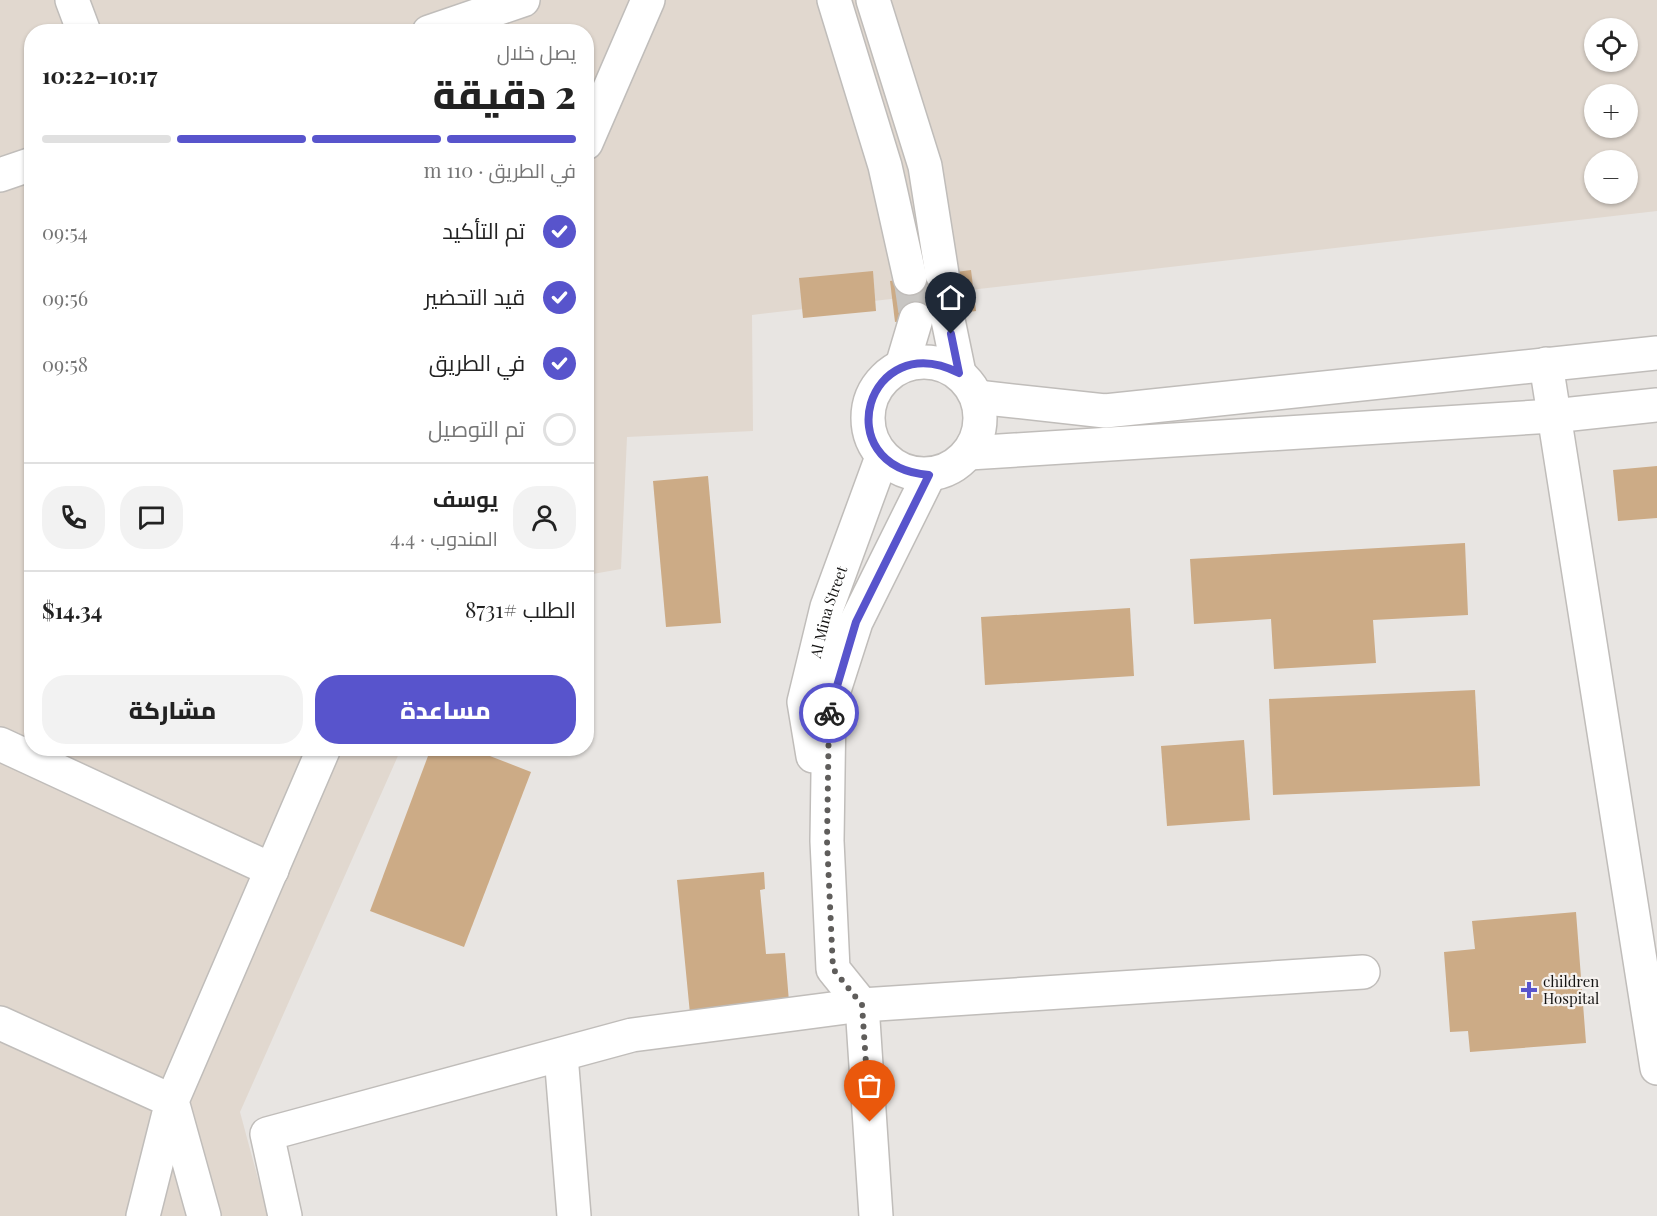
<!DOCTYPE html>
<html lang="ar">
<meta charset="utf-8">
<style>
body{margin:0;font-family:"Playfair Display",Cairo,serif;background:#f2f2f2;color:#222;direction:rtl;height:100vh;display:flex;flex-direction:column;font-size:22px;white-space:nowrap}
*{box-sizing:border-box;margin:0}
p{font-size:20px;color:#767676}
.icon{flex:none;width:33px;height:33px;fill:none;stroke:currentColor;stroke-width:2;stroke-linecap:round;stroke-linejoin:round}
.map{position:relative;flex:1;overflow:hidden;direction:ltr}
.sheet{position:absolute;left:24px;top:24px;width:570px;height:732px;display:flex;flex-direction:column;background:#fff;border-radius:24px;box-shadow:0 2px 4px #0004;direction:rtl}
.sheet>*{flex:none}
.fabs{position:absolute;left:1584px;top:18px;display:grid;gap:12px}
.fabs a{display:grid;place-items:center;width:54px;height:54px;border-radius:50%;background:#fff;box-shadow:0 2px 4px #0004;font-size:30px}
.pin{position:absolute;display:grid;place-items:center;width:51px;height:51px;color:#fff;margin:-62px -26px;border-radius:50% 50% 50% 0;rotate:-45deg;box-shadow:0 0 6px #0007}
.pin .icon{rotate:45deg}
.courier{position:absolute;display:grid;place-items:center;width:60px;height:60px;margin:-30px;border:4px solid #5854cc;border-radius:50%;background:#fff;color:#222;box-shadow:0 2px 8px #0007}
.summary em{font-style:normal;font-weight:800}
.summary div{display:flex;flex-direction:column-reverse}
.summary{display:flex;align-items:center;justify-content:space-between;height:102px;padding:0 18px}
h1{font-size:39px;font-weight:800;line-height:45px}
.bar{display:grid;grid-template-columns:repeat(4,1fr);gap:9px 6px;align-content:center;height:72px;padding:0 18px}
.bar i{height:8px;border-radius:4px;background:#e0e0e0}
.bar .current{background:#5854cc}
.bar p{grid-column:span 4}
.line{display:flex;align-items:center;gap:15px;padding:0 18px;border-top:2px solid #e0e0e0}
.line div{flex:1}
.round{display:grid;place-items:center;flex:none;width:63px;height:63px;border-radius:24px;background:#f2f2f2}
ol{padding:0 18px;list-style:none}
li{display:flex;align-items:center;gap:18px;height:66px}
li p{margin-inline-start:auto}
li .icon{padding:6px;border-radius:50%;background:#5854cc;color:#fff;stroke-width:4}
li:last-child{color:#767676}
li i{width:33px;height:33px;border:3px solid #e0e0e0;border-radius:50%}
.button{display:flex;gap:12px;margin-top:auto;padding:12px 18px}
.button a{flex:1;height:69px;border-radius:24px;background:#5854cc;color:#fff;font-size:24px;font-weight:800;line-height:69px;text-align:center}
.button a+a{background:#f2f2f2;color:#222}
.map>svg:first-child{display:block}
</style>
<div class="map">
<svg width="1657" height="1216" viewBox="0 0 1657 1216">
<rect width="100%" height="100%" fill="#e8e5e2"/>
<!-- built -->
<path fill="#e1d8cf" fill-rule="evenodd" d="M 0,0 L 1657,0 L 1657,211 L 752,315 L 753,431 L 627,437 L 621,569 L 587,575 L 586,32 L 32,32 L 32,748 L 401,749 L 240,1112 L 268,1216 L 0,1216 ZM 1594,28 L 1628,28 L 1628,62 L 1594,62 ZM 1594,94 L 1628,94 L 1628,128 L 1594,128 ZM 1594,160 L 1628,160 L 1628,194 L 1594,194 Z"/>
<!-- building -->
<g fill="#ccab86">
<path d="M 971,270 L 976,311 L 895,322 L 890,281 Z"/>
<path d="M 873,271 L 876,311 L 803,318 L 799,278 Z"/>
<path d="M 1657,466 L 1657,518 L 1618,521 L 1613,470 Z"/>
<path d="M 708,476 L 721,623 L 666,627 L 653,481 Z"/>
<path d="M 1465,543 L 1468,615 L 1373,620 L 1376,663 L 1274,669 L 1271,619 L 1194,624 L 1190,559 Z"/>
<path d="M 1130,608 L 1134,676 L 985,685 L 981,617 Z"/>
<path d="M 1475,690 L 1480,786 L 1273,795 L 1269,699 Z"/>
<path d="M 1244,740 L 1250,820 L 1167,826 L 1161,746 Z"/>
<path d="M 431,748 L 469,748 L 531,772 L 464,947 L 370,911 Z"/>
<path d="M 764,872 L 765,889 L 760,890 L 766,954 L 785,953 L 790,1014 L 691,1024 L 677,880 Z"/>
<path d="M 1576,912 L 1586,1043 L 1470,1052 L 1468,1031 L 1450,1032 L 1444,952 L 1475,949 L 1472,921 Z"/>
</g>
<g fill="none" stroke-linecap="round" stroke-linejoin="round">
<!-- minor-tunnel -->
<g stroke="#c8c6c3" stroke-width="33" stroke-dasharray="33 16" stroke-linecap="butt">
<path d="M 942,274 L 947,315"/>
<path d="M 910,278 L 916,319"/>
</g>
<!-- minor casing -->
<g stroke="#c0bdba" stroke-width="36">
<g id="minor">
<path d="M 72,0 L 84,32"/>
<path d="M 834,0 L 885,166 L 910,278"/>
<path d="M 873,0 L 925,166 L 942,274"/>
<path d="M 429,32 L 523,0"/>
<path d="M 586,143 L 648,0"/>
<path d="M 0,175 L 32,164"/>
<path d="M 947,315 L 959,373"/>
<circle cx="924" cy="418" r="56"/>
<path d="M 1546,364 L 1657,1068"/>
<path d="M 902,366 L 916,319"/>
<path d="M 977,397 L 1105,411 L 1657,353"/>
<path d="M 969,453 L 1553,416 L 1657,405"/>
<path d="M 0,744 L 272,870"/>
<path id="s1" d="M 813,756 L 804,702 L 827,607 L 882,457"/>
<path d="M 0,1023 L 172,1101 L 143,1216"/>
<path d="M 561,1055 L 574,1216"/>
<path d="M 204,1216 L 172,1101 L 324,748"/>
<path d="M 285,1216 L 267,1134 L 632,1035 L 862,1005 L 1363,972"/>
<path d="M 876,1216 L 862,1005 L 833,969 L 827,841 L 829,706 L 856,622 L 929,475"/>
</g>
</g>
<!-- minor -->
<use href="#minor" stroke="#fff" stroke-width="33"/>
</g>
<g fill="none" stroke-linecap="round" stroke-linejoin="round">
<!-- done -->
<path stroke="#5f5d5b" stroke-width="6" stroke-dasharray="0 10.8" d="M 829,713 L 827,841 L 833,969 L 862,1005 L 870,1122"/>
<!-- route -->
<path stroke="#5854cc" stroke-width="8" d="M 829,713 L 856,622 L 929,475 C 826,467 867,326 959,373 L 951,334"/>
</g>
<!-- markers -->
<path fill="#5854cc" stroke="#f6f2ef" stroke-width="2" d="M1526 981h6v6h6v6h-6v6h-6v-6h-6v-6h6z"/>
<g text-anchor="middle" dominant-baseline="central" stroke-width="4.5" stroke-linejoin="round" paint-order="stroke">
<!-- street labels -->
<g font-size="15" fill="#151413" stroke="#f6f2ef">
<text stroke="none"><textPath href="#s1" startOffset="148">Al Mina Street</textPath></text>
</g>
<!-- poi labels -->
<g font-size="15" fill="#151413" stroke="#f6f2ef" text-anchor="start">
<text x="1543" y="981">children<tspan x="1543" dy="17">Hospital</tspan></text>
</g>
</g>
</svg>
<div class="fabs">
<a><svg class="icon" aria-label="locate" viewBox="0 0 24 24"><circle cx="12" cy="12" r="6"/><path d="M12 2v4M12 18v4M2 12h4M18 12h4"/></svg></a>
<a>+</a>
<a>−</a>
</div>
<div class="pin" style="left:870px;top:1122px;background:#ea580c"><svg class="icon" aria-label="bag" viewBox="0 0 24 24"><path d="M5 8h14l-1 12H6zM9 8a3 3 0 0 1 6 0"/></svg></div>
<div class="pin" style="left:951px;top:334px;background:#1f2937"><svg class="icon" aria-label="home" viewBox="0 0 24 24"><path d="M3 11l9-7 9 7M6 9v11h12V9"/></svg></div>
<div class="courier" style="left:829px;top:713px"><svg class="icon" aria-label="bike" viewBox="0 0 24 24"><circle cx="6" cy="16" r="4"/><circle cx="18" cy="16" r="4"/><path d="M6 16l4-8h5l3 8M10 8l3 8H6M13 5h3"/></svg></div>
<section class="sheet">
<div class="summary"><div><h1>2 دقيقة</h1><p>يصل خلال</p></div><em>10:17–10:22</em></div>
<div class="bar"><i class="current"></i><i class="current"></i><i class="current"></i><i></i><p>في الطريق · 110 m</p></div>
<ol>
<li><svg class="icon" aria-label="check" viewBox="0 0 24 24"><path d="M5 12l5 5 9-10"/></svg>تم التأكيد<p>09:54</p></li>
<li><svg class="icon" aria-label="check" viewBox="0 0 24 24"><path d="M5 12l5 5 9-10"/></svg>قيد التحضير<p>09:56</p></li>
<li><svg class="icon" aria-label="check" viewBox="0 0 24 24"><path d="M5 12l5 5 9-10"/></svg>في الطريق<p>09:58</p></li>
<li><i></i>تم التوصيل</li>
</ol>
<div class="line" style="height:108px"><a class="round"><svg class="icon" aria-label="person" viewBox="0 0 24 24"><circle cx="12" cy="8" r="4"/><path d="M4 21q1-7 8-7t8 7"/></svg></a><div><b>يوسف</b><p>المندوب · 4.4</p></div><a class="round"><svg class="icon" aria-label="chat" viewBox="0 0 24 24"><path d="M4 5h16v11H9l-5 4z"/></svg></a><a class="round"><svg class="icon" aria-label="phone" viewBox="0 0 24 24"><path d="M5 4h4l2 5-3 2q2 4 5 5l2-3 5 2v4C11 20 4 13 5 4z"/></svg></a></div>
<div class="line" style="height:78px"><div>الطلب #8731</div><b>$14.34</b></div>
<div class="button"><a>مساعدة</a><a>مشاركة</a></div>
</section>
</div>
